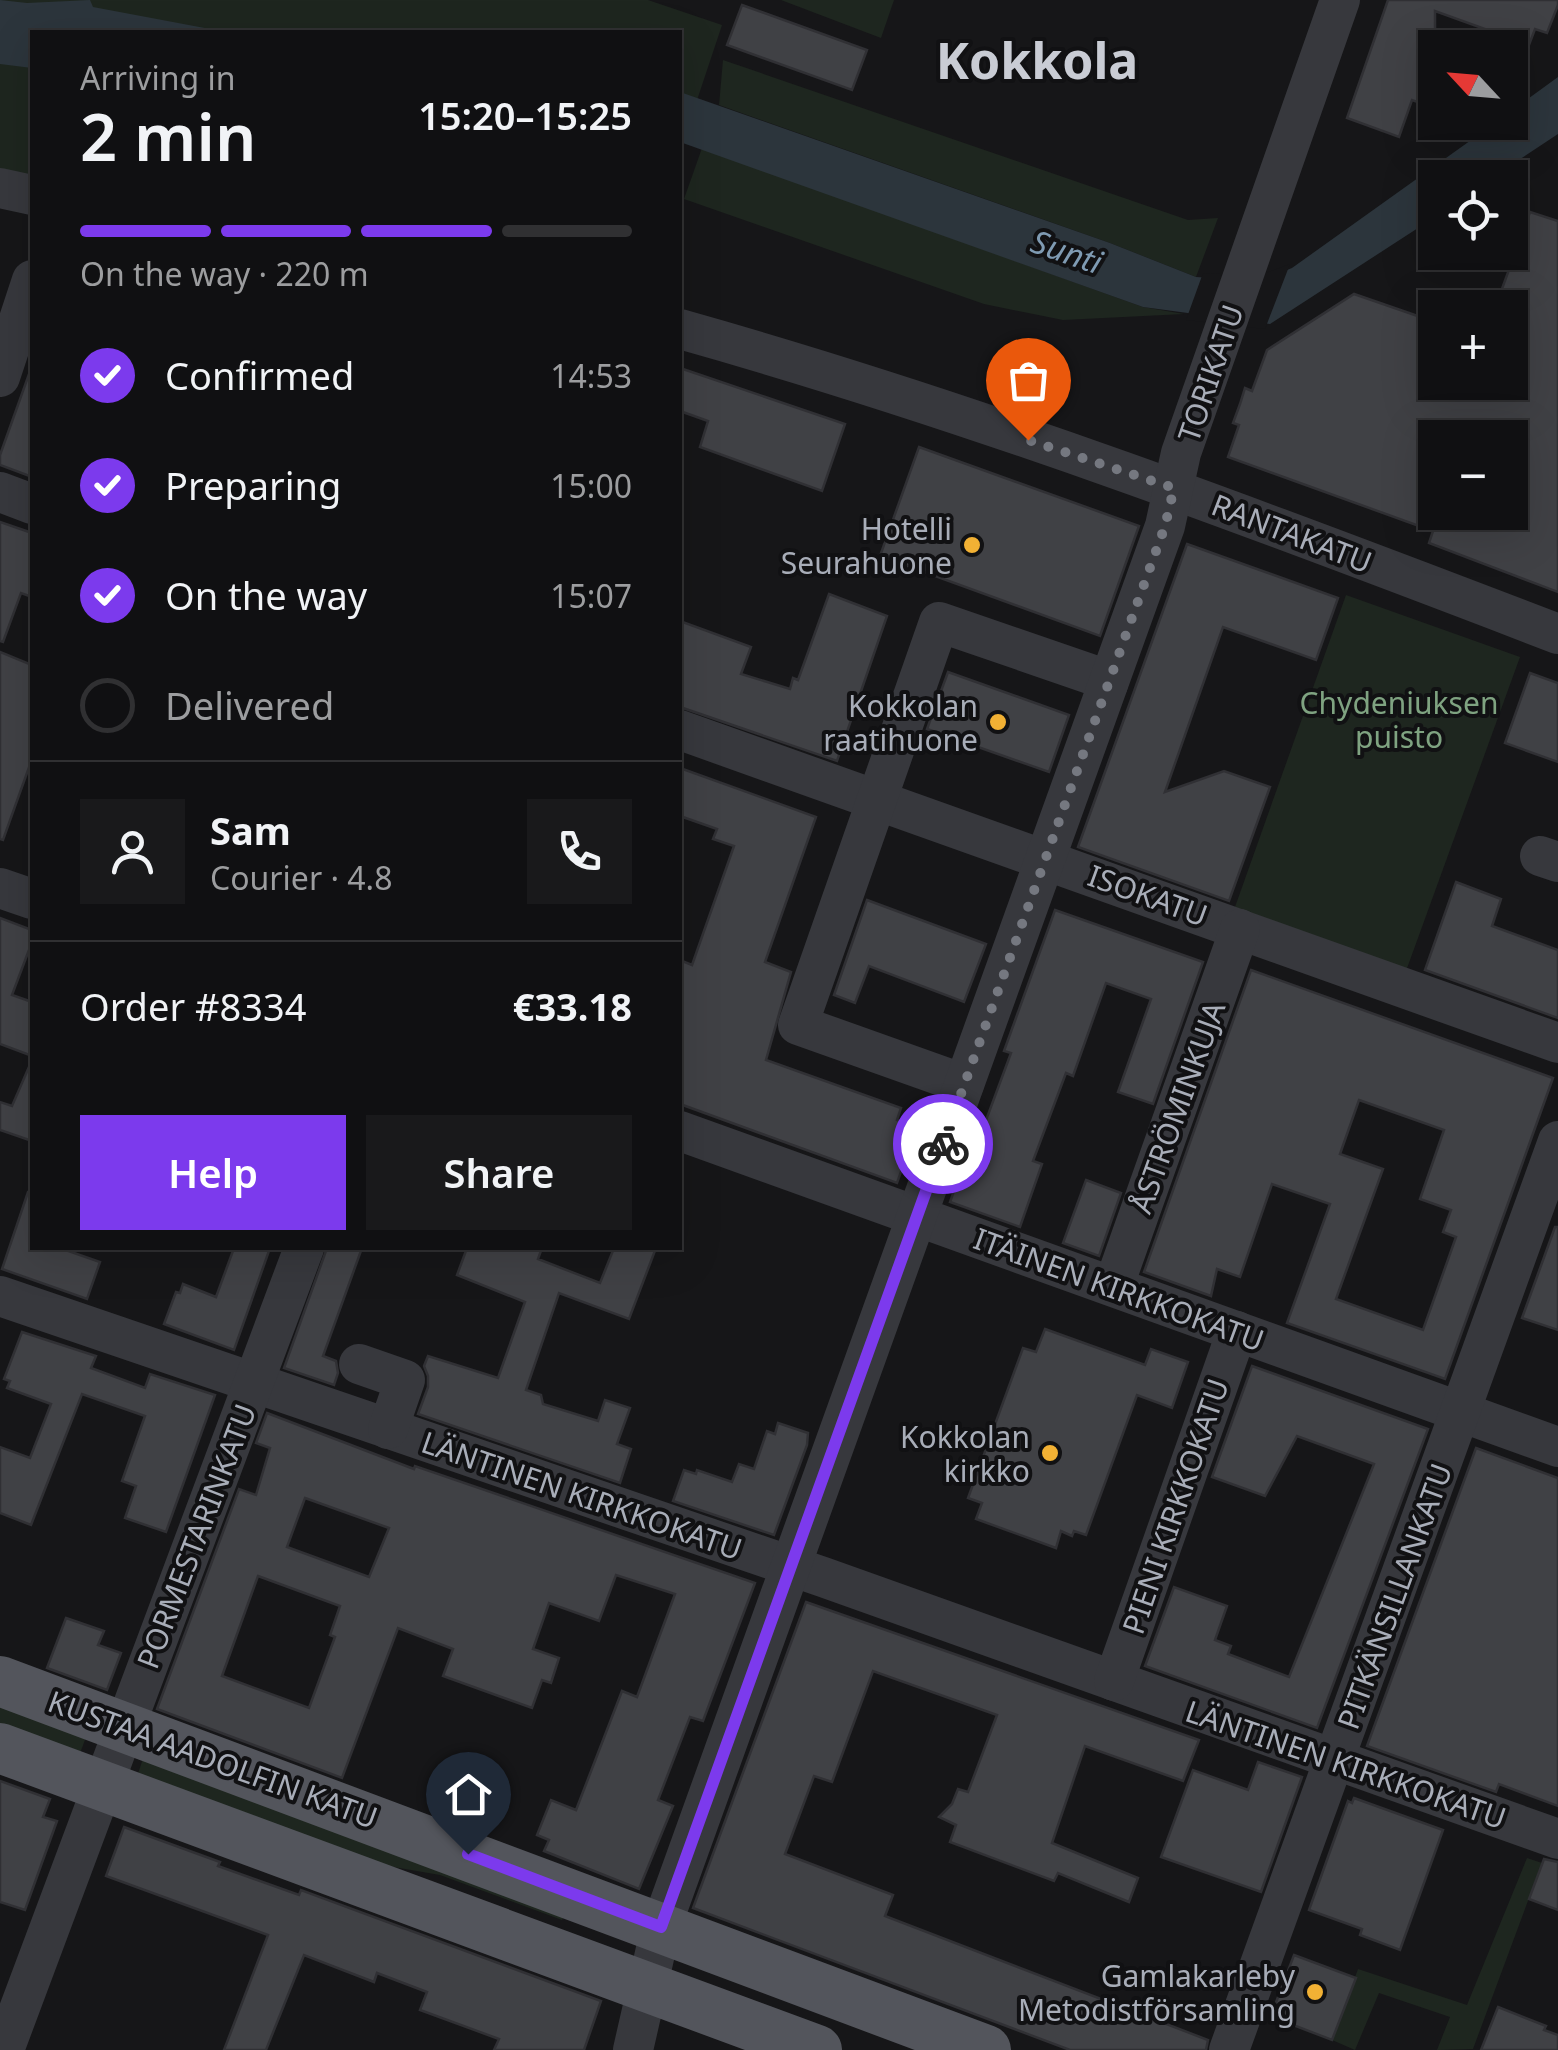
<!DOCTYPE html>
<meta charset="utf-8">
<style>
body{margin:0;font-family:"Noto Sans",sans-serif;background:#19191b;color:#f1f3f6;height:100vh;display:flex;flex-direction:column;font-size:38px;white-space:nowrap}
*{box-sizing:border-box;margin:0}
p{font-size:32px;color:#9c9d9f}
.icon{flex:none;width:55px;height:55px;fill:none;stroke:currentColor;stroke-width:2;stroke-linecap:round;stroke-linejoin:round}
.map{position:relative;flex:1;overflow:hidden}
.side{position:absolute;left:30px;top:30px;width:652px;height:1220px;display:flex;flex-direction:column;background:#101012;border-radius:0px;box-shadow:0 10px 40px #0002,0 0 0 2px #303032}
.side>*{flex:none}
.needle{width:65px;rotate:296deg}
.controls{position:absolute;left:1418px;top:30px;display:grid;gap:20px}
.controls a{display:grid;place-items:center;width:110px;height:110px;border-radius:0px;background:#101012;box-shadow:0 10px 40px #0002,0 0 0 2px #303032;font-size:50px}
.pin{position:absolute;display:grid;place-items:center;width:85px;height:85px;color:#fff;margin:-102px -42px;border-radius:50% 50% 50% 0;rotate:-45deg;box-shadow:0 0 10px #0007}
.pin .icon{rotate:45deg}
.courier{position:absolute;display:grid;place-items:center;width:100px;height:100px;margin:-50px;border:8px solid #7c3aed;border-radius:50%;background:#fff;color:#222;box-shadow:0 2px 12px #0007}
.head em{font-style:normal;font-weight:600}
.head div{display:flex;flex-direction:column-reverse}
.head{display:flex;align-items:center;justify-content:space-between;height:170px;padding:0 50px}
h1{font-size:65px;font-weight:600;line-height:75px}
.bar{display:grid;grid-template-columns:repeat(4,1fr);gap:15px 10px;align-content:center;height:120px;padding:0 50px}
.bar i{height:12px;border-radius:8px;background:#303032}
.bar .on{background:#7c3aed}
.bar p{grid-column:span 4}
.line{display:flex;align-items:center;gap:25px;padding:0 50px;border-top:2px solid #303032}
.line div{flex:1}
.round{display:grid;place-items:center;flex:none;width:105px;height:105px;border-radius:0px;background:#19191b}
ol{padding:0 50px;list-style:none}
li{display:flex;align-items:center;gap:30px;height:110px}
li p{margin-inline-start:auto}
li .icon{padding:10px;border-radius:50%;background:#7c3aed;color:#fff;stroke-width:4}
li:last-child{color:#9c9d9f}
li i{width:55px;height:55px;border:5px solid #303032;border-radius:50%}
.action{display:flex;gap:20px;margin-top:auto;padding:20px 50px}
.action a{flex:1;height:115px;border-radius:0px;background:#7c3aed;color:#fff;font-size:40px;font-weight:600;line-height:115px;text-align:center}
.action a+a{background:#19191b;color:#f1f3f6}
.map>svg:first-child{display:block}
</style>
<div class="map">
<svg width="1558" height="2050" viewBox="0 0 1558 2050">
<rect width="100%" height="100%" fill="#161618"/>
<!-- green -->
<g fill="#1e261f">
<path d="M 0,0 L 648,0 L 722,25 L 680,151 L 680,32 L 32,32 L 32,181 L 0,175 Z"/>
<path d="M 781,0 L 894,0 L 881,38 Z"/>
<path d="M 723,60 L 1188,220 L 1218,218 L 1196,277 L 1110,243 L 719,105 Z"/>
<path d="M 702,148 L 1143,307 L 1184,314 L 1063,320 L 984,304 L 684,199 Z"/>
<path d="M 1346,595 L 1520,657 L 1406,971 L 1235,907 Z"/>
<path d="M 0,1699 L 88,1732 L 77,1761 L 0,1732 Z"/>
<path d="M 145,1752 L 565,1915 L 562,1920 L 440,1875 L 353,1860 L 136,1780 Z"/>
<path d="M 1527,1858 L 1542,1863 L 1473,2049 L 1437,2050 L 1450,2017 L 1379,1993 L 1355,2050 L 1332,2040 L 1358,1969 L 1467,2005 Z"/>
</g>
<!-- water -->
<g fill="#2c353c">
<path d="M 0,0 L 27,3 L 90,0 L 93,7 L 226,32 L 32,32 L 32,68 L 0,64 Z"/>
<path d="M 1558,77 L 1558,134 L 1493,177 L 1435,178 L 1435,217 L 1270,324 L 1143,307 L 680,142 L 680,92 L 1110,243 L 1196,277 L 1259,281 L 1292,268 L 1495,123 L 1510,122 L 1510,112 Z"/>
</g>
<!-- pier -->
<path fill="#161618" d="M 1290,264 L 1265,329 L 1186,320 L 1203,273 L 1258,276 Z"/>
<!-- building -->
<g fill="#404145" stroke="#303034" stroke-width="2.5" fill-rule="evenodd">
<path d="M 1388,0 L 1558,0 L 1558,5 L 1547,33 L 1535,29 L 1529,45 L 1435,11 L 1435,61 L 1427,82 L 1435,96 L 1435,108 L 1412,100 L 1399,137 L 1347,118 Z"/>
<path d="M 742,5 L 867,50 L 852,90 L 727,45 Z"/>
<path d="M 1530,212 L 1558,221 L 1558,592 L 1429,543 L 1433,531 L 1228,457 L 1239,425 L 1233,423 L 1240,404 L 1245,388 L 1252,391 L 1267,350 L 1354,294 L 1435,322 L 1435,382 L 1510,382 L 1510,308 L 1495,308 ZM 1435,438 L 1510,438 L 1510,512 L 1435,512 Z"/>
<path d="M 680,368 L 845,424 L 822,491 L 700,447 L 708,421 L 680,411 Z"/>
<path d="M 29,374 L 32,375 L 32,477 L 0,465 L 0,455 Z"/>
<path d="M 919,447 L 1139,526 L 1100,636 L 880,556 Z"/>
<path d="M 0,522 L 32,533 L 32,597 L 21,593 L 3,642 L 0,641 Z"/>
<path d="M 1187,544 L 1338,598 L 1316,660 L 1223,627 L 1165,792 L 1224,771 L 1270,787 L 1229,901 L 1078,847 Z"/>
<path d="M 829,594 L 887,616 L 837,761 L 680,707 L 680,621 L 751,647 L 741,674 L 790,689 L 793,678 L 798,680 Z"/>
<path d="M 0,652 L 32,665 L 32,759 L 3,840 L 0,839 Z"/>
<path d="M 948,672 L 1069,715 L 1049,772 L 927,729 Z"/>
<path d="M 1530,673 L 1558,683 L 1558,762 L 1505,743 Z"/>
<path d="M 680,768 L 816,817 L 765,962 L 791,972 L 766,1060 L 901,1108 L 897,1120 L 917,1127 L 897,1183 L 680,1104 L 680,960 L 692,965 L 734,846 L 713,839 L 717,829 L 680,816 Z"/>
<path d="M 1456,882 L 1501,899 L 1492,926 L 1558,950 L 1558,1018 L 1425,970 Z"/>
<path d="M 867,900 L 986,944 L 964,1002 L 869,966 L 855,1003 L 834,995 Z"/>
<path d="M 1055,910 L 1203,962 L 1153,1104 L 1118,1092 L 1151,999 L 1106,983 L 1073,1076 L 1066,1073 L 1033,1161 L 1042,1164 L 1020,1227 L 950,1202 L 976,1129 L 982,1131 L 1011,1053 L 1004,1051 Z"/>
<path d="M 0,918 L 32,930 L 32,942 L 12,995 L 32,1002 L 32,1056 L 0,1044 Z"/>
<path d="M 1251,970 L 1553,1078 L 1445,1379 L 1287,1323 L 1330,1204 L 1272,1184 L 1240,1277 L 1217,1269 L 1211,1296 L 1144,1272 ZM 1359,1100 L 1444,1130 L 1420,1199 L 1451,1210 L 1443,1232 L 1456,1237 L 1423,1330 L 1336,1299 L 1383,1169 L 1340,1154 Z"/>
<path d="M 32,1060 L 32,1141 L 0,1130 L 0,1102 L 12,1106 Z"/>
<path d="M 1086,1180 L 1121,1193 L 1099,1256 L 1063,1243 Z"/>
<path d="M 28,1192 L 32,1192 L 32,1248 L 60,1248 L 100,1262 L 87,1299 L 2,1269 Z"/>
<path d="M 1555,1227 L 1558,1227 L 1558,1330 L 1522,1318 Z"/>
<path d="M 234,1248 L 270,1248 L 234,1350 L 164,1324 L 176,1292 L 180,1293 L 183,1284 L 216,1297 Z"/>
<path d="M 327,1248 L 362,1248 L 323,1356 L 336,1361 L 338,1373 L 334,1385 L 284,1368 Z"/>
<path d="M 467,1248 L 542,1248 L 538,1259 L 600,1283 L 614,1248 L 656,1248 L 629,1319 L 559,1293 L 526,1390 L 541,1395 L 543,1404 L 598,1421 L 605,1400 L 630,1408 L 617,1444 L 631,1449 L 620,1483 L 418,1414 L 428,1387 L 428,1376 L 424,1366 L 428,1356 L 498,1378 L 525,1302 L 457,1275 Z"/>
<path d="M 1045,1329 L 1145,1365 L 1151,1349 L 1188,1362 L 1172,1408 L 1137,1395 L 1086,1535 L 1074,1531 L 1072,1536 L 1061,1531 L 1056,1548 L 976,1519 L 982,1503 L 968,1498 L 1023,1348 L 1036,1352 Z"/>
<path d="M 22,1332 L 96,1356 L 91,1368 L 145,1388 L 150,1374 L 215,1395 L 166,1532 L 125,1518 L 136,1486 L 122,1481 L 145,1416 L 82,1394 L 31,1525 L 0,1513 L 0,1447 L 30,1458 L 51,1404 L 7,1388 L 10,1381 L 4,1379 Z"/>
<path d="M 1252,1366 L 1428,1429 L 1317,1728 L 1145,1666 L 1174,1587 L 1227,1606 L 1215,1640 L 1231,1646 L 1228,1654 L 1289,1677 L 1374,1464 L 1297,1436 L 1265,1496 L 1212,1477 Z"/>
<path d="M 267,1413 L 414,1469 L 415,1466 L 755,1583 L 703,1721 L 690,1717 L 658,1800 L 673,1806 L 639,1889 L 544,1851 L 549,1840 L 537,1835 L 551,1800 L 576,1810 L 622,1691 L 637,1697 L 675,1594 L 616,1575 L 599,1621 L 549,1603 L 533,1649 L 559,1658 L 551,1683 L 542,1680 L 532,1708 L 443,1676 L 453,1649 L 398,1628 L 342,1778 L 157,1709 L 239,1489 L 256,1495 L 270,1448 L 256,1443 ZM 305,1498 L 389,1528 L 369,1577 L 287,1547 ZM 258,1576 L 340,1606 L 330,1635 L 335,1637 L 309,1708 L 222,1676 Z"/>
<path d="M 778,1423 L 808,1433 L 807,1445 L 774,1535 L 673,1501 L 684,1470 L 696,1474 L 697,1470 L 732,1482 L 739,1464 L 754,1469 L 767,1431 L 775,1434 Z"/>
<path d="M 1476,1448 L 1558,1478 L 1558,1806 L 1499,1784 L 1496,1792 L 1367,1746 Z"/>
<path d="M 806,1602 L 1199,1740 L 1183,1781 L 1085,1746 L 1052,1843 L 1138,1878 L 1129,1902 L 1058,1873 L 1054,1881 L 950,1842 L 956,1825 L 939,1817 L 952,1804 L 958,1789 L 968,1792 L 997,1715 L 873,1671 L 832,1782 L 814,1776 L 785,1854 L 893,1895 L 885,1916 L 1208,2040 L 1206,2050 L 1070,2050 L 693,1908 Z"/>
<path d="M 66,1618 L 104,1631 L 98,1645 L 121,1653 L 107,1690 L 47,1668 Z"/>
<path d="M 1258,1762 L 1302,1777 L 1261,1892 L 1161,1857 L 1193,1770 L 1248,1790 Z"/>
<path d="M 0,1781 L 50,1799 L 43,1817 L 57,1821 L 25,1910 L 0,1902 Z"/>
<path d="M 1354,1798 L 1443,1830 L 1400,1950 L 1360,1935 L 1362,1929 L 1309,1910 L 1348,1801 L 1352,1803 Z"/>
<path d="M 124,1827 L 220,1862 L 218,1866 L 299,1895 L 301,1890 L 601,2001 L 584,2050 L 494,2050 L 499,2039 L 420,2010 L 427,1992 L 377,1973 L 374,1982 L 304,1955 L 266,2050 L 224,2050 L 268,1935 L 106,1876 Z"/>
<path d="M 1544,1859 L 1558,1862 L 1558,1910 L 1529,1899 Z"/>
<path d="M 1294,1955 L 1356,1978 L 1332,2040 L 1275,2018 L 1279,2007 L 1275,2005 Z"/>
<path d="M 1498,2007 L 1546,2026 L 1544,2030 L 1558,2035 L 1558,2050 L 1481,2050 Z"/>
</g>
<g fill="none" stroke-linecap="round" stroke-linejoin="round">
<!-- minor -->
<g stroke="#37383d" stroke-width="40">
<path d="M 0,188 L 32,195"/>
<path d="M 680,329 C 979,413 1269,523 1558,634"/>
<path d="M 0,377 L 32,280"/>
<path d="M 0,492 L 32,504"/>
<path d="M 680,730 L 1558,1043"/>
<path d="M 1540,856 L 1558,862"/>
<path d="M 0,888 L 32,899"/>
<path d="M 964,1084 L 798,1025 L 939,622 L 1093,675 L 1108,684"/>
<path d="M 680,1131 L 1558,1447"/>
<path d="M 1114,1285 L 1240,929"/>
<path d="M 0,1296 L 823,1577 L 1558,1839"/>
<path d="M 359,1364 L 405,1380 L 388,1429"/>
<path d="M 1114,1681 L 1237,1331"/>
<path d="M 4,2050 L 304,1248"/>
<path d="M 633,2050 L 661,1927 L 1165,526 L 1181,453 L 1340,0"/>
<path d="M 1229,2050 L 1558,1141"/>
</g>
<!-- major -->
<g stroke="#53555c" stroke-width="50">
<path d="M 0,1681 L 986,2050"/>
<path d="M 0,1748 L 817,2050"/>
</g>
</g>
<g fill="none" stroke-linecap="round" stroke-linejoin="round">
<!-- done -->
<path stroke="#757880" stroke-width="10" stroke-dasharray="0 18" d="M 943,1144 L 1165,526 L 1174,488 L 1028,440"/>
<!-- route -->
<path stroke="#7c3aed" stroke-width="12" d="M 468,1854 L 661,1927 L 943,1144"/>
</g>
<!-- markers -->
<g fill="#f2b134" stroke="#111113" stroke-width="4">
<circle cx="972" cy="545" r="10"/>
<circle cx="998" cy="722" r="10"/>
<circle cx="1050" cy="1453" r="10"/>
<circle cx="1315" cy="1992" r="10"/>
</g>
<g text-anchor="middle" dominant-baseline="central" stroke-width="8" stroke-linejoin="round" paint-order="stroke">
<!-- street labels -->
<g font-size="30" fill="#a8adb8" stroke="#111113">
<text transform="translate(1210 373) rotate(-71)">TORIKATU</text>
<text transform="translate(1292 533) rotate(21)">RANTAKATU</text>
<text transform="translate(1148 895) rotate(20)">ISOKATU</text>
<text transform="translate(1177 1107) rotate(-70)">ÅSTRÖMINKUJA</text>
<text transform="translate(1119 1289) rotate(20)">ITÄINEN KIRKKOKATU</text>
<text transform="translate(582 1495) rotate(19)">LÄNTINEN KIRKKOKATU</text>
<text transform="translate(1175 1506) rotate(-71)">PIENI KIRKKOKATU</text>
<text transform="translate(196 1536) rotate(-69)">PORMESTARINKATU</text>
<text transform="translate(1394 1596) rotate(-70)">PITKÄNSILLANKATU</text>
<text transform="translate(213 1759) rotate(20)">KUSTAA AADOLFIN KATU</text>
<text transform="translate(1346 1764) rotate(19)">LÄNTINEN KIRKKOKATU</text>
</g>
<!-- poi labels -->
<g font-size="30" fill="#a8adb8" stroke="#111113" text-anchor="end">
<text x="952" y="528">Hotelli<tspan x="952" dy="34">Seurahuone</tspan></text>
<text x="978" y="705">Kokkolan<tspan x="978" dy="34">raatihuone</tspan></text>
<text x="1030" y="1436">Kokkolan<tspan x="1030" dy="34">kirkko</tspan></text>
<text x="1295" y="1975">Gamlakarleby<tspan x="1295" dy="34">Metodistförsamling</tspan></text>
</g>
<!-- park labels -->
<g font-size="30" fill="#7fa381" stroke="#111113">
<text x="1399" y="702">Chydeniuksen<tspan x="1399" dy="34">puisto</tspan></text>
</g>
<!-- water labels -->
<g font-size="32" font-style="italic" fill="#7f9bb3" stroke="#111113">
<text transform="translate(1067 251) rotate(19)">Sunti</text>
</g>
<!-- town labels -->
<g font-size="50" font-weight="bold" fill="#c9ccd4" stroke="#111113">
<text x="1037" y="60">Kokkola</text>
</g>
</g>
</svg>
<div class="controls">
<a><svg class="needle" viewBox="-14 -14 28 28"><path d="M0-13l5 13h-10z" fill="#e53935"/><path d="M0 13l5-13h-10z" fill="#9c9d9f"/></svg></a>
<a><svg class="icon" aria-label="locate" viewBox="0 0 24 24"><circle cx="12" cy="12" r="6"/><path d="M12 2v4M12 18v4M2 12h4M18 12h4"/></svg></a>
<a>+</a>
<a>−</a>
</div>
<div class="pin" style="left:1028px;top:440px;background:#ea580c"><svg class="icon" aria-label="bag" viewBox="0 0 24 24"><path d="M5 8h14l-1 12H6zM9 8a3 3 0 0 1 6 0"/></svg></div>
<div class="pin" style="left:468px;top:1854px;background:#1f2937"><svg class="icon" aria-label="home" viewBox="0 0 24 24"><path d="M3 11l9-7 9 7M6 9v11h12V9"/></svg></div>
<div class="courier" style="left:943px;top:1144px"><svg class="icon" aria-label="bike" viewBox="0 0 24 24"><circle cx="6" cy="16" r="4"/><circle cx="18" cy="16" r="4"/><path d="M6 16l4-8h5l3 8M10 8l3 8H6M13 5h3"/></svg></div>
<section class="side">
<div class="head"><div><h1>2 min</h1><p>Arriving in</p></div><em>15:20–15:25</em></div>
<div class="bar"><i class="on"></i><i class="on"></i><i class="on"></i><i></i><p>On the way · 220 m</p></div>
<ol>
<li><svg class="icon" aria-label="check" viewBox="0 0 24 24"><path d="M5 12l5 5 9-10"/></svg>Confirmed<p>14:53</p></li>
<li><svg class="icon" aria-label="check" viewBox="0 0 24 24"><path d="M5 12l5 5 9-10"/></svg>Preparing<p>15:00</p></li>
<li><svg class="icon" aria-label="check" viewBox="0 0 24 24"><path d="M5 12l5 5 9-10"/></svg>On the way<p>15:07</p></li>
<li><i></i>Delivered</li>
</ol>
<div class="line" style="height:180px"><a class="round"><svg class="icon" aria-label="person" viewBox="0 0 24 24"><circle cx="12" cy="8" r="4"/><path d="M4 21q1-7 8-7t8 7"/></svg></a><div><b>Sam</b><p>Courier · 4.8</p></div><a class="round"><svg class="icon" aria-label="phone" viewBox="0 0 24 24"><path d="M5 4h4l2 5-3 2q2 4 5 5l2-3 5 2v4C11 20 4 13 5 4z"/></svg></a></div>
<div class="line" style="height:130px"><div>Order #8334</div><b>€33.18</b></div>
<div class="action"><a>Help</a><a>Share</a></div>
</section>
</div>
